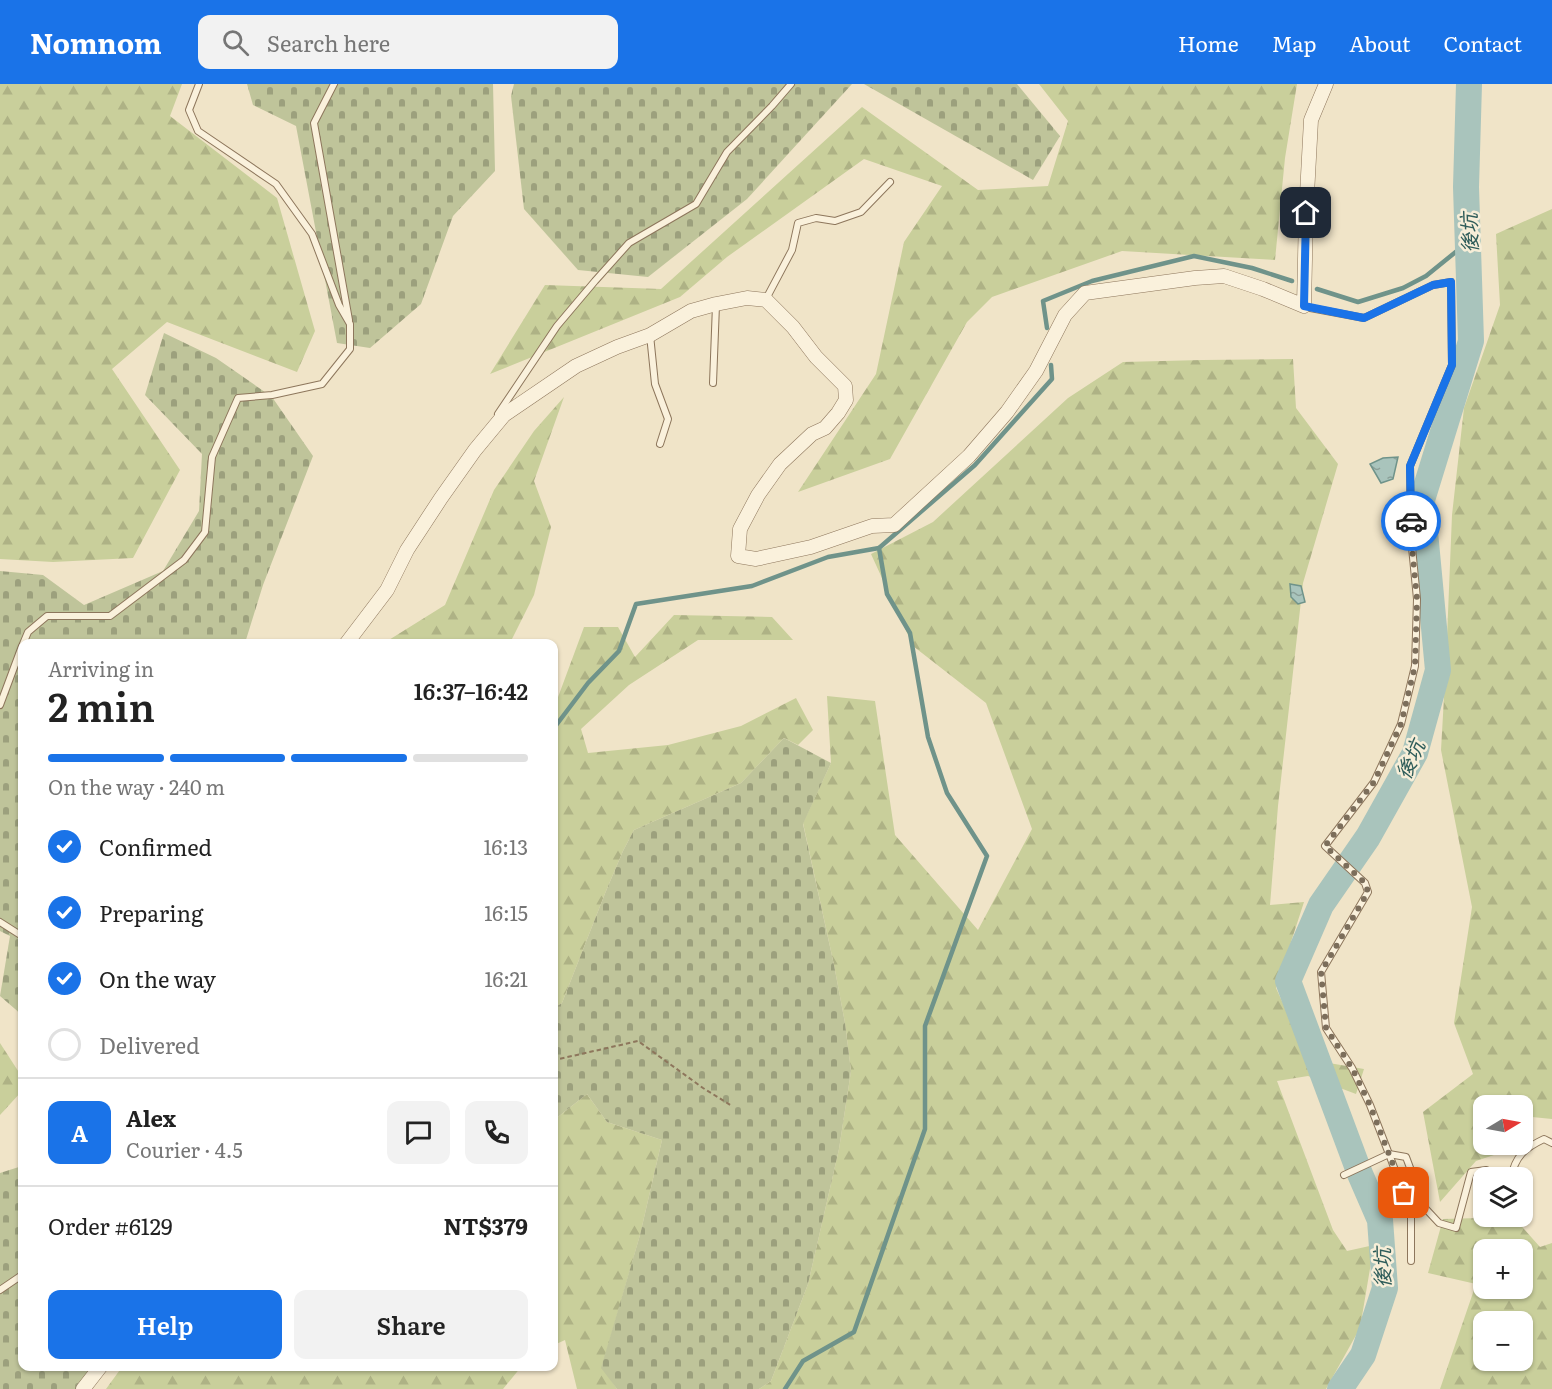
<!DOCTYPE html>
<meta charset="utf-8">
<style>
body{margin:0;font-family:Literata,"Noto Sans TC",serif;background:#f2f2f2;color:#222;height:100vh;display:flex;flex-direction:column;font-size:22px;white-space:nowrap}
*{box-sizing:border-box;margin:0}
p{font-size:20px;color:#767676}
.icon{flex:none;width:33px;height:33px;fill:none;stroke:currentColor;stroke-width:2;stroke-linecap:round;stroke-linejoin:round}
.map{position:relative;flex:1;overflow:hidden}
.sheet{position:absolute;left:18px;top:555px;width:540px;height:732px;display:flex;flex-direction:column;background:#fff;border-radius:12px;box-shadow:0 2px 4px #0004}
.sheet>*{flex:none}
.needle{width:39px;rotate:80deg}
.buttons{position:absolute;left:1473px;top:1011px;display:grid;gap:12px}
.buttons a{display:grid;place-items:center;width:60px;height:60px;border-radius:12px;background:#fff;box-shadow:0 2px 4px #0004;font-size:30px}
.pin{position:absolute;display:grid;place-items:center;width:51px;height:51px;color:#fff;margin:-26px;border-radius:12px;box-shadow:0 3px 9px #0006}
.courier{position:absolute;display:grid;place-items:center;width:60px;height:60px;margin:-30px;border:4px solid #1a73e8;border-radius:50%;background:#fff;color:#222;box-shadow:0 2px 8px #0007}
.headline em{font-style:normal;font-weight:600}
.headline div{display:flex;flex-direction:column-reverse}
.headline{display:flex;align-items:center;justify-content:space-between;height:102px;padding:0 30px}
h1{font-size:39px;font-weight:600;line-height:45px}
.bar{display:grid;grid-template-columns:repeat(4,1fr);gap:9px 6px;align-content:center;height:72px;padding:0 30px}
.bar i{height:8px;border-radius:4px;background:#e0e0e0}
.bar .selected{background:#1a73e8}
.bar p{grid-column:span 4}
.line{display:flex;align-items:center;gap:15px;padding:0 30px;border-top:2px solid #e0e0e0}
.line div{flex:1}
.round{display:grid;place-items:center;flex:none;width:63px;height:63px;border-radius:12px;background:#f2f2f2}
ol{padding:0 30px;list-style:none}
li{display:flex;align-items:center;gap:18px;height:66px}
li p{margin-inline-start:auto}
li .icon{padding:6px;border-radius:50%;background:#1a73e8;color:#fff;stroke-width:4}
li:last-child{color:#767676}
li i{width:33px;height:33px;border:3px solid #e0e0e0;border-radius:50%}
.primary-button{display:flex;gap:12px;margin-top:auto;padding:12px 30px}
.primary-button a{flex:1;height:69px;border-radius:12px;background:#1a73e8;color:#fff;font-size:24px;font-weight:600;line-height:69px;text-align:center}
.primary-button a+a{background:#f2f2f2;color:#222}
header{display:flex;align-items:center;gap:36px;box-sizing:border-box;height:84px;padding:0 30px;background:#1a73e8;color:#fff}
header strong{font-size:28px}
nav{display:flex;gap:33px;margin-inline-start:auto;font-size:21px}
.search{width:420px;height:54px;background:#f2f2f2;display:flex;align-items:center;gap:15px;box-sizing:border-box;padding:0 21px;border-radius:12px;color:#767676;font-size:22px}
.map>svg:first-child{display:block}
</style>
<header>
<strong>Nomnom</strong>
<div class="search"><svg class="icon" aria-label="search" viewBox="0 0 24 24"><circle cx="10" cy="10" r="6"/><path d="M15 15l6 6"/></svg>Search here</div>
<nav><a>Home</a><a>Map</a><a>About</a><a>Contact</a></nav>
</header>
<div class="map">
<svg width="1552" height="1305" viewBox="0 0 1552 1305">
<defs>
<pattern id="forest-firs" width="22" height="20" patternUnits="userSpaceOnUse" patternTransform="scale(1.5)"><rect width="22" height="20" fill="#c9cf9b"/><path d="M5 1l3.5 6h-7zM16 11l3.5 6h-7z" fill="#aeb285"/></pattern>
<pattern id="cemetery-stones" width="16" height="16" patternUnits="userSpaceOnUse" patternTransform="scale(1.5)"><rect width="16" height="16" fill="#bfc49a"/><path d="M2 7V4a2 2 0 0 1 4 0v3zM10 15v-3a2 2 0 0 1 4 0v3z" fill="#9ca07d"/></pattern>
<pattern id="water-ripples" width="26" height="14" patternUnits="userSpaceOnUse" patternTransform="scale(1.5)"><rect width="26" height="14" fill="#a9c4bc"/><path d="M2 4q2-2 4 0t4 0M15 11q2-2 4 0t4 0" fill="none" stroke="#8ba098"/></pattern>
</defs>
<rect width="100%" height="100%" fill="#f0e4c8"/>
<!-- forest -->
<g fill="url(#forest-firs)" fill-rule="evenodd">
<path d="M 0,0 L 182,0 L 170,32 L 277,114 L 315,247 L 297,288 L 167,238 L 112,285 L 180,386 L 133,474 L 53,478 L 0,475 Z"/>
<path d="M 1039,0 L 1297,0 L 1285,74 L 1275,176 L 1122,167 L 992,213 L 967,238 L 890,375 L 798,408 L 876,290 L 904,158 L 942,102 L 864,75 L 727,173 L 680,213 L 490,290 L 545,201 L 661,205 L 862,23 L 978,106 L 1048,102 L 1068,37 Z"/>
<path d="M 1552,125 L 1552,1035 L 1532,1033 L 1523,1044 L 1522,1022 L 1484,1022 L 1484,1060 L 1509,1061 L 1503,1068 L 1476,1077 L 1440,1118 L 1423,1028 L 1473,990 L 1454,939 L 1472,823 L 1441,666 L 1446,578 L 1452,431 L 1464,324 L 1500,221 L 1496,150 Z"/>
<path d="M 1293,275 L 1296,324 L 1338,380 L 1303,499 L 1278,722 L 1270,821 L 1304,818 L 1276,904 L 1299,955 L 1329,979 L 1364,985 L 1356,1010 L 1308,992 L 1277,997 L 1333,1146 L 1347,1167 L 1374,1161 L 1360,1244 L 1326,1305 L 759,1305 L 771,1297 L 808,1200 L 839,1065 L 851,987 L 845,939 L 834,881 L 803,739 L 831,679 L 827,612 L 875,617 L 895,751 L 978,846 L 1032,745 L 986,619 L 913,562 L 871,470 L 933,438 L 1068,314 L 1123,278 L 1202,276 Z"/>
<path d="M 564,313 L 534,397 L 551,443 L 534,511 L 510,559 L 384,559 L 445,521 L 494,406 L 534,347 Z"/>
<path d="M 674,531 L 772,533 L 793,556 L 698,556 L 629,601 L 581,645 L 588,669 L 668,661 L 741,642 L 796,614 L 813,646 L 798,661 L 784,654 L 741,699 L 634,746 L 623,767 L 606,807 L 562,919 L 554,924 L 554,624 L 584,543 L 618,543 L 635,573 Z"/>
<path d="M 0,959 L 22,993 L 22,1007 L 0,1031 Z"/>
<path d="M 587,1010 L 607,1038 L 662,1056 L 640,1151 L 602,1283 L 617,1305 L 577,1305 L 565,1256 L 554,1261 L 554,1036 Z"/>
<path d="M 1483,1130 L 1484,1132 L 1516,1133 L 1515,1135 L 1540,1163 L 1552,1159 L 1552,1305 L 1440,1305 L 1476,1200 L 1428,1189 L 1443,1135 L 1479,1134 ZM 1484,1166 L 1522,1166 L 1522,1204 L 1484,1204 ZM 1484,1238 L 1522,1238 L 1522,1276 L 1484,1276 Z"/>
<path d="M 122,1283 L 122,1282 L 521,1283 L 503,1305 L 106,1305 Z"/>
</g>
<!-- cemetery -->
<g fill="url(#cemetery-stones)">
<path d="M 247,0 L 493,0 L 495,87 L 453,132 L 421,220 L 370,264 L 337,259 L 296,42 L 253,21 Z"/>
<path d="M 514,0 L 852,0 L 747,115 L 648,193 L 578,186 L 524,125 L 511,12 Z"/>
<path d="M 864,0 L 1017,0 L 1060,52 L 1033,96 Z"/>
<path d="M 164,249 L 216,274 L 272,313 L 313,372 L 263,501 L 245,559 L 22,560 L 22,931 L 0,912 L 10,852 L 0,847 L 0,487 L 43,491 L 84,521 L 163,487 L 199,427 L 202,370 L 145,311 Z"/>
<path d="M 784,654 L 831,679 L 803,740 L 834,881 L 845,939 L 851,987 L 839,1065 L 808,1200 L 771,1297 L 759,1305 L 617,1305 L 601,1284 L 640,1151 L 662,1056 L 607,1038 L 587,1010 L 554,1036 L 554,924 L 562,919 L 606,807 L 623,767 L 634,746 L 741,699 Z"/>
<path d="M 22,1082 L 22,1282 L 102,1283 L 86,1305 L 0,1305 L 0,1089 Z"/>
</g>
<!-- water -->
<g fill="url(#water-ripples)" stroke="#6f938a" stroke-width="1.5">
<path d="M 1398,373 L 1393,395 L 1381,399 L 1370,380 L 1383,374 Z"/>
<path d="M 1290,500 L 1301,502 L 1305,518 L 1298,520 L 1291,513 Z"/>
</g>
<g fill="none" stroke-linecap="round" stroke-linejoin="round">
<!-- stream -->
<g stroke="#6f938a" stroke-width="4.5">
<path d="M 1317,205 L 1358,218 L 1403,204 L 1426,192 L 1468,158"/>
<path d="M 1047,244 L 1043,217 L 1092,197 L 1194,172 L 1252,184 L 1292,197"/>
<path d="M 554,644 L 588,599 L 619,567 L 636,520 L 752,502 L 828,473 L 879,464"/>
<path d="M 785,1305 L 803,1277 L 854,1248 L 925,1045 L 925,942 L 987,772 L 947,709 L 928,653 L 910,549 L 887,510 L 879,464 L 975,381 L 1052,295 L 1051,281"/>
</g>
<!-- river -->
<path stroke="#a9c4bc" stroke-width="26" d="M 1340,1305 L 1363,1271 L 1385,1204 L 1380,1136 L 1360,1090 L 1288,897 L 1321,821 L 1368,753 L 1415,669 L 1438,586 L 1422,416 L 1471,257 L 1466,103 L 1469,0"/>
<!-- service casing -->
<g stroke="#8d765c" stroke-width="8">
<g id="service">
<path d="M 334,0 L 314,39 L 349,236"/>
<path d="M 766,215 L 792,166 L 798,139 L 816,134 L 835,137 L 861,128 L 890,98"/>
<path d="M 1305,223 L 1364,234 L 1433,201 L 1451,198 L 1452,281 L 1410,382 L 1411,453 L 1417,515 L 1415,582 L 1401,640 L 1374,698 L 1325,762 L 1365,799 L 1368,808 L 1321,888 L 1326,944 L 1352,984 L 1370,1021 L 1389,1070 L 1411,1129 L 1411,1177"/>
<path d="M 650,251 L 655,300 L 668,335 L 660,360"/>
<path d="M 713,299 L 716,221"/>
<path d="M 498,330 L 557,242 L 595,197 L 629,159 L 696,120 L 727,68 L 772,22 L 791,0"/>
<path d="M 23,560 L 28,548 L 47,532 L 110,532 L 184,476 L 205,448 L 212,373 L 238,314 L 272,311 L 322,300 L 350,265 L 350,240 L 339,221 L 312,150 L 276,100 L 198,47 L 189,26 L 199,0"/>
<path d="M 0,621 L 22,562"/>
<path d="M 0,838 L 22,852"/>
<path d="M 1344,1091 L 1389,1070 L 1406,1073 L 1425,1124 L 1439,1139 L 1456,1144 L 1471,1088 L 1486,1086 L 1487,1094"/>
<path d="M 1511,1094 C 1515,1072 1525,1064 1544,1055 L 1552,1059"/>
<path d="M 0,1206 L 22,1191"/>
</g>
</g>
<!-- tertiary casing -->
<g stroke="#8d765c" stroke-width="15">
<g id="tertiary">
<path d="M 346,560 L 387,506 L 407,466 L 441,414 L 475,366 L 504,331 L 576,282 L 617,263 L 650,251 L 691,227 L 716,220 L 747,214 L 766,216 L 793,243 L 816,273 L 845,302 L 846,316 L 838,329 L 825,344 L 812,350 L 780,380 L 758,411 L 740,445 L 738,472 L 756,475 L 811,463 L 872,442 L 894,441 L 969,372 L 1007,328 L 1036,287 L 1065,231 L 1085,209 L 1195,194 L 1224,192 L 1263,205 L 1304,222 L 1306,129 L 1311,36 L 1326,0"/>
<path d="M 83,1305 L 101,1282"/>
</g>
</g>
<!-- path -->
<path stroke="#8d765c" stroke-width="2" stroke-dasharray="4.5 3" stroke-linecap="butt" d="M 554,979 L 559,975 L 638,957 L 703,1004 L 732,1022"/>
<!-- service -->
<use href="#service" stroke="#faf1dc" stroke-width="6"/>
<!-- tertiary -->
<use href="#tertiary" stroke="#faf1dc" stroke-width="14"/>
</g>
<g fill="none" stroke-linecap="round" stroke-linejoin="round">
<!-- done -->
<path stroke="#7c6e5b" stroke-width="6" stroke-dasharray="0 10.8" d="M 1404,1109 L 1370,1021 L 1352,984 L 1326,944 L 1321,888 L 1368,808 L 1365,799 L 1325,762 L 1374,698 L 1401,640 L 1415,582 L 1417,515 L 1411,453 L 1411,437"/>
<!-- route -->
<path stroke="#1a73e8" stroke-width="8" d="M 1306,129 L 1304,222 L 1364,234 L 1433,201 L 1451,198 L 1452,281 L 1410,382 L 1411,437"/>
</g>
<g text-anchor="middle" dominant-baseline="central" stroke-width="5" stroke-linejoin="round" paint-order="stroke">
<!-- water labels -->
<g font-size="20" font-style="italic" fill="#2f5d5a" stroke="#f7eed8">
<text transform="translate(1468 149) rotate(-92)">後坑</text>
<text transform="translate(1409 675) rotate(-66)">後坑</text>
<text transform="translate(1381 1184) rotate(-91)">後坑</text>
</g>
</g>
</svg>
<div class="buttons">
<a><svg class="needle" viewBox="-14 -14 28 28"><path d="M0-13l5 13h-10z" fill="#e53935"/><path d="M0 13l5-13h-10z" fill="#767676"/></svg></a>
<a><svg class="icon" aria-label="layers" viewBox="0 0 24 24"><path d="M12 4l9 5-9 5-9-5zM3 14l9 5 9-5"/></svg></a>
<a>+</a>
<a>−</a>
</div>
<div class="pin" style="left:1404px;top:1109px;background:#ea580c"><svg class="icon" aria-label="bag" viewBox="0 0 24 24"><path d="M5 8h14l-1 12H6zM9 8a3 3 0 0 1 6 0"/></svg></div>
<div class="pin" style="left:1306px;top:129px;background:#1f2937"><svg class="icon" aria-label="home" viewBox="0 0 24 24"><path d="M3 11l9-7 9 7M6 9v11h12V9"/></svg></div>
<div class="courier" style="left:1411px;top:437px"><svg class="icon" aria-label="car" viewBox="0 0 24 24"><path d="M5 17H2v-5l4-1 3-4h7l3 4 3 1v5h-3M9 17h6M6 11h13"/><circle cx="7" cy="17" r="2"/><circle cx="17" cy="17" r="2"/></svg></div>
<section class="sheet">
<div class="headline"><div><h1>2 min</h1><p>Arriving in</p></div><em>16:37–16:42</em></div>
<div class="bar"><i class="selected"></i><i class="selected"></i><i class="selected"></i><i></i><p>On the way · 240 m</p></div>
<ol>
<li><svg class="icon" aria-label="check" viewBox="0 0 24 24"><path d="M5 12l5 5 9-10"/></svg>Confirmed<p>16:13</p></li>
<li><svg class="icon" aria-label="check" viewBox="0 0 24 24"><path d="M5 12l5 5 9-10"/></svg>Preparing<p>16:15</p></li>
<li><svg class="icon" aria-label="check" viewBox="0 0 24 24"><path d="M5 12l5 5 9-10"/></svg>On the way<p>16:21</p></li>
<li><i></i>Delivered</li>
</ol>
<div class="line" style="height:108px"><b class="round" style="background:#1a73e8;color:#fff">A</b><div><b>Alex</b><p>Courier · 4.5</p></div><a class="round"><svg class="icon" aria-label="chat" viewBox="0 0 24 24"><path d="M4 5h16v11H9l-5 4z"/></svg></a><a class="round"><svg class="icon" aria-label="phone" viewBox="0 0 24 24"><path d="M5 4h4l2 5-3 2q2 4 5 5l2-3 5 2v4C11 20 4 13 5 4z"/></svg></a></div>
<div class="line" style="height:78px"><div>Order #6129</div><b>NT$379</b></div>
<div class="primary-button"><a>Help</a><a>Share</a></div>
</section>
</div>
